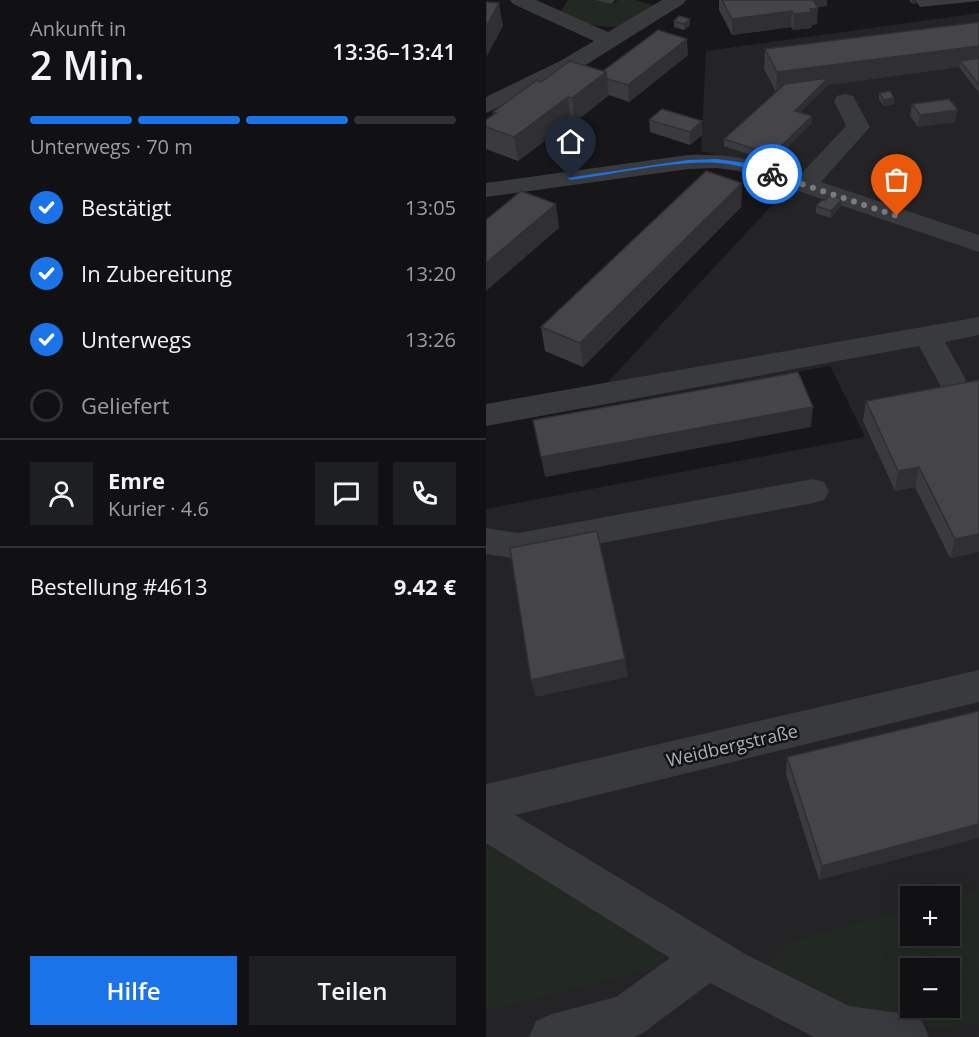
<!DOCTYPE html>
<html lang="de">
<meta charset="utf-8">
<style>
body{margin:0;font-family:"Open Sans",sans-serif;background:#1e1f21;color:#f1f3f6;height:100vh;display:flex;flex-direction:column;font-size:22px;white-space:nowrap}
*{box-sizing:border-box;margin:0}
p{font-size:20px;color:#9c9da0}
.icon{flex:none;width:33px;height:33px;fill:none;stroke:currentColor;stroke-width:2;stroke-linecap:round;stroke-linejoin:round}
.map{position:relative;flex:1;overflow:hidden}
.sheet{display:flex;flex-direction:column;background:#111113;width:486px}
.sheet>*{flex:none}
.fabs{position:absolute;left:414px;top:886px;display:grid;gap:12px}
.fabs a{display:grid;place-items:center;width:60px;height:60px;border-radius:0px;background:#111113;box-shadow:0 6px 24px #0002,0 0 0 2px #303133;font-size:30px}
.pin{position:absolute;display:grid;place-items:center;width:51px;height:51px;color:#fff;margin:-62px -26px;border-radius:50% 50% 50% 0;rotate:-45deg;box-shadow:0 0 6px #0007}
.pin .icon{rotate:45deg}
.courier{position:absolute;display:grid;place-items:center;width:60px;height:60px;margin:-30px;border:4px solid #1a73e8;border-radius:50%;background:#fff;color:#222;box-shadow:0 2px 8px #0007}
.headline em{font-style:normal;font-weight:600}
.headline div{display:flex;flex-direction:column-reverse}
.headline{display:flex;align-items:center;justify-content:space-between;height:102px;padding:0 30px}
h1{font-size:39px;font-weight:600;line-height:45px}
.bar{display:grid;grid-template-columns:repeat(4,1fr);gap:9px 6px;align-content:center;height:72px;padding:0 30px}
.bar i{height:8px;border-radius:4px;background:#303133}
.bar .selected{background:#1a73e8}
.bar p{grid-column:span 4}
.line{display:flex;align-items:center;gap:15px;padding:0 30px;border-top:2px solid #303133}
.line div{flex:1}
.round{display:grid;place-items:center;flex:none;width:63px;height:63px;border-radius:0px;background:#1e1f21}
ol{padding:0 30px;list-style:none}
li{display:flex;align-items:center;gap:18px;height:66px}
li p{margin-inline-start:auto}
li .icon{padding:6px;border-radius:50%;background:#1a73e8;color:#fff;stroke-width:4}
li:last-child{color:#9c9da0}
li i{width:33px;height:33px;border:3px solid #303133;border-radius:50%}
.button{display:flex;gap:12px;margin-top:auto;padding:12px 30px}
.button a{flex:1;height:69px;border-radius:0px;background:#1a73e8;color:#fff;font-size:24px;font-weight:600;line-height:69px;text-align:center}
.button a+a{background:#1e1f21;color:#f1f3f6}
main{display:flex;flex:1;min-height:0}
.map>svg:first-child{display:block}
</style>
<main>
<section class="sheet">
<div class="headline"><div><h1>2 Min.</h1><p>Ankunft in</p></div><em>13:36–13:41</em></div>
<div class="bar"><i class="selected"></i><i class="selected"></i><i class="selected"></i><i></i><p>Unterwegs · 70 m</p></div>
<ol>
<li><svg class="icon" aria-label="check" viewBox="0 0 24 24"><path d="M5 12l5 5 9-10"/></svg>Bestätigt<p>13:05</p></li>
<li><svg class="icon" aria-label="check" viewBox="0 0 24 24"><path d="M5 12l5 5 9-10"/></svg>In Zubereitung<p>13:20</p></li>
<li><svg class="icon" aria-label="check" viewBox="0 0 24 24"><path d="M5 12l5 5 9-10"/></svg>Unterwegs<p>13:26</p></li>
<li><i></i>Geliefert</li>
</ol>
<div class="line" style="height:108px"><a class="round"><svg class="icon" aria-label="person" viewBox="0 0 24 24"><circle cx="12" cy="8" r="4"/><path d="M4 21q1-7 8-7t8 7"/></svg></a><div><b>Emre</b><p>Kurier · 4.6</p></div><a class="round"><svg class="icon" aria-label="chat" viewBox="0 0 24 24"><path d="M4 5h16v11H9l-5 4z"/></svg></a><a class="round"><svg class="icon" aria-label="phone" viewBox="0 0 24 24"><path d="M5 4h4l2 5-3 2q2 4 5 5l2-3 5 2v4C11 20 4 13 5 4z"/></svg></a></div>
<div class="line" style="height:78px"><div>Bestellung #4613</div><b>9.42 €</b></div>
<div class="button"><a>Hilfe</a><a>Teilen</a></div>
</section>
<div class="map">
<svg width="493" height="1037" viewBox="0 0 493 1037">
<rect width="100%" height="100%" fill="#171719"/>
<!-- built -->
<path fill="#242426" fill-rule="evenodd" d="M 493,13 L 493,1037 L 0,1037 L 0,509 L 379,437 L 344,366 L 97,409 L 312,177 L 215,151 L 220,51 ZM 424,897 L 464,897 L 464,936 L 424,936 ZM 424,969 L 464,969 L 464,1008 L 424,1008 Z"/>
<!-- green -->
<g fill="#222923" fill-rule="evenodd">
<path d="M 82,0 L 106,0 L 127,4 L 132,0 L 149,0 L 167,5 C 158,11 149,20 139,24 C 118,32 93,22 75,11 Z"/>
<path d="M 0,839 L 177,943 L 180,965 L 0,1011 Z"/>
<path d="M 493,890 L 493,1024 L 455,1029 L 370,1011 L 285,965 L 301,943 L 424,909 L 424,936 L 464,936 L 464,898 ZM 424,969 L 464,969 L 464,1008 L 424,1008 Z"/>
</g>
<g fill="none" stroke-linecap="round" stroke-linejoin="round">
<!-- minor -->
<g fill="#393a3e" fill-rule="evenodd">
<path d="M 24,0 L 50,0 L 122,32 L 176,0 L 200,0 L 197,4 L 90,71 L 0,113 L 0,97 L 74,61 L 108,41 L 27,4 Z"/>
<path d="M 359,94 L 367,96 L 384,127 L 335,182 L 493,235 L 493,252 L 253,171 L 231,168 L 202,169 L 0,197 L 0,183 L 202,155 C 247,153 272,161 314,175 L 360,126 L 348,101 L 351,96 Z"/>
<path d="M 493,317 L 493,335 L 459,342 L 480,380 L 475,387 L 465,390 L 455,387 L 433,346 L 0,426 L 0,404 Z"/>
<path d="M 327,479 L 338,482 L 343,491 L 338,500 L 327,503 L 32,559 L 0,554 L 0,528 L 32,533 Z"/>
<path d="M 493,670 L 493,702 L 29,815 L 261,955 L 363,1006 L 420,1014 L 436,1021 L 443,1037 L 328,1037 L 224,983 L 157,1033 L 148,1037 L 43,1037 L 50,1021 L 66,1014 L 130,997 L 184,958 L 0,843 L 0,784 Z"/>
</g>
</g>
<!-- wall -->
<g fill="#3b3b3f">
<path d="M 108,0 L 129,0 L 126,4 Z"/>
<path d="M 233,0 L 341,0 L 341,6 L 331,7 L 331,24 L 326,25 L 325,28 L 307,30 L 305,27 L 246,35 L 233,10 Z"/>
<path d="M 423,0 L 493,0 L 493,1 L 434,7 L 431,3 L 426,4 Z"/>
<path d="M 188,21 L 204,25 L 198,30 L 188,27 Z"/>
<path d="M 493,22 L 493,93 L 473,67 L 342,85 L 314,112 L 326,116 L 326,123 L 286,162 L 238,146 L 238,139 L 290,92 L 278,69 L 279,49 Z"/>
<path d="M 202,55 L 143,102 L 123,95 L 89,122 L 85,121 L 32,161 L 0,149 L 0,120 L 8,115 L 7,112 L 55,82 L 117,71 Z"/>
<path d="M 393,93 L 408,98 L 408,104 L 397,106 L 393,99 Z"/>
<path d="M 426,104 L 469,122 L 432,127 L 424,116 Z"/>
<path d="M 163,120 L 217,134 L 204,145 L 164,132 Z"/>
<path d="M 256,183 L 255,207 L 97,367 L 59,351 L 55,327 Z"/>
<path d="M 356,205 L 344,218 L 330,213 L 330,206 Z"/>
<path d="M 493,380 L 493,552 L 464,558 L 429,487 L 409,491 L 377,421 L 380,401 Z"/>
<path d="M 493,711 L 333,880 L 300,774 L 301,757 Z"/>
</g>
<!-- shaded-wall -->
<g fill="#303033">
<path d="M 321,0 L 341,0 L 341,6 L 321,8 Z"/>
<path d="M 426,0 L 431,0 L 431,3 L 426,4 Z"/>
<path d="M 13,3 L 17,26 L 1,56 L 0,48 L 0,27 Z"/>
<path d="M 332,8 L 331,24 L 326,25 L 325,28 L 307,30 L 308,14 L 324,9 Z"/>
<path d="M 306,11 L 305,27 L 246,35 L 246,19 Z"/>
<path d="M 204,19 L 204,25 L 198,30 L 198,24 Z"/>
<path d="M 201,39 L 202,55 L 143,102 L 142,85 Z"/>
<path d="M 493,46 L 493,64 L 474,61 L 473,67 L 342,85 L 308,118 L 290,92 L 291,72 Z"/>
<path d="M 120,72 L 123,95 L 89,122 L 86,98 Z"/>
<path d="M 82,97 L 85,121 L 32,161 L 28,137 Z"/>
<path d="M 408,98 L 408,104 L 397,106 L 398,100 Z"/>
<path d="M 472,110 L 469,122 L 432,127 L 434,115 Z"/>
<path d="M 326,116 L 326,123 L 286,162 L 286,155 Z"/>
<path d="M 216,121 L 217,134 L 204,145 L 204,132 Z"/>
<path d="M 256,183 L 255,207 L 97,367 L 94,343 Z"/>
<path d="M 356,199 L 356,205 L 344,218 L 345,211 Z"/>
<path d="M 70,204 L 73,228 L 0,291 L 0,263 Z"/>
<path d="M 327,407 L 325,427 L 59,477 L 55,457 Z"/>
<path d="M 433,467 L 429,487 L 409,491 L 412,471 Z"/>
<path d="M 493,534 L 493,552 L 464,558 L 469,539 Z"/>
<path d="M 139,659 L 142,677 L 50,697 L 45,680 Z"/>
<path d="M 493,824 L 493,838 L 333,880 L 336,866 Z"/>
</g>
<!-- building -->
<g fill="#454549" stroke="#303033" stroke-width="1.5">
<path d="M 236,0 L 327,0 L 332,8 L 324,9 L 326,12 L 308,14 L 306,11 L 246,19 Z"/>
<path d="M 0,2 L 13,3 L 0,27 Z"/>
<path d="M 193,16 L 204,19 L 198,24 L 188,21 Z"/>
<path d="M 493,22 L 493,46 L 291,72 L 279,49 Z"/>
<path d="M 172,30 L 201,39 L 142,85 L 121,79 L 120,72 L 117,71 Z"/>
<path d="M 493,58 L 493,85 L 474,61 Z"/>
<path d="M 84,61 L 120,72 L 86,98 L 82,97 L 28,137 L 0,127 L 0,120 L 10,113 L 7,112 L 51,80 L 55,82 Z"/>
<path d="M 342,78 L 309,111 L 326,116 L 286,155 L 238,139 L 299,84 Z"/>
<path d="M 404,91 L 408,98 L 398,100 L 393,93 Z"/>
<path d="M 463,99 L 472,110 L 434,115 L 426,104 Z"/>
<path d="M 176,109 L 216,121 L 204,132 L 163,120 Z"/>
<path d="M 220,171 L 256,183 L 94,343 L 55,327 Z"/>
<path d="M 35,191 L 70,204 L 0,263 L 0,220 Z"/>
<path d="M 344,195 L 356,199 L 345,211 L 330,206 L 336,200 L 339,200 Z"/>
<path d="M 312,372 L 327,407 L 55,457 L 47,420 Z"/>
<path d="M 493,380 L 493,534 L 469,539 L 433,467 L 412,471 L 380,401 Z"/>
<path d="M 111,531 L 139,659 L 45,680 L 24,548 Z"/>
<path d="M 493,711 L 493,824 L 336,866 L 301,757 Z"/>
</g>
<!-- route -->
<path fill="#1a73e8" d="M 231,159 L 260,163 L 290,174 L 286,176 C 268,171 251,164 232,163 C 190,160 129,174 85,180 L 81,178 L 202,160 Z"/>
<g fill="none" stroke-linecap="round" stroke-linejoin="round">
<!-- done -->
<path stroke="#777a80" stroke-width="6" stroke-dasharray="0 10.8" d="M 286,174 L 411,216"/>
</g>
<g text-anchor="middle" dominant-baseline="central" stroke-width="5" stroke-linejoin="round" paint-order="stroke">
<!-- street labels -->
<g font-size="18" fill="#abafb8" stroke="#121214">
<text transform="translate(246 745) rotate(-13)">Weidbergstraße</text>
</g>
</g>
</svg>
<div class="fabs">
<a>+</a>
<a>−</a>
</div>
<div class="pin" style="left:411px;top:216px;background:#ea580c"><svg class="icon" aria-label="bag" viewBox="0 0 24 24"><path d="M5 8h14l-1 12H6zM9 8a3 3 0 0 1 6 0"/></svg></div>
<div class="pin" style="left:85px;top:178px;background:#1f2937"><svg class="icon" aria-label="home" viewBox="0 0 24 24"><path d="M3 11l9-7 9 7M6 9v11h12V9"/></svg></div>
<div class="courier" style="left:286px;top:174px"><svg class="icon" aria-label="bike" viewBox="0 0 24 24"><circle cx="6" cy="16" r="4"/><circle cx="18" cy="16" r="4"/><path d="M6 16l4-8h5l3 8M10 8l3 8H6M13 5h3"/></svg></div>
</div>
</main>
